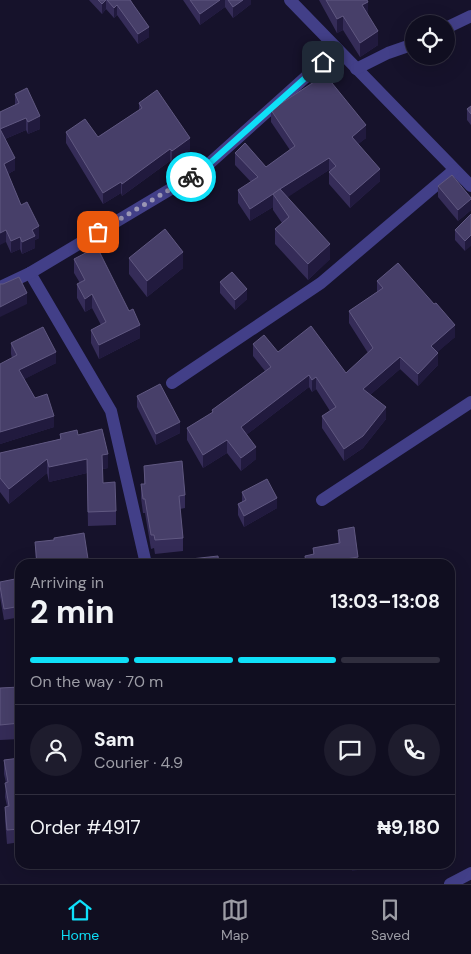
<!DOCTYPE html>
<meta charset="utf-8">
<style>
body{margin:0;font-family:"DM Sans",sans-serif;background:#1e1c2d;color:#f1f3f6;height:100vh;display:flex;flex-direction:column;font-size:19px;white-space:nowrap}
*{box-sizing:border-box;margin:0}
p{font-size:16px;color:#9c9ca5}
.icon{flex:none;width:28px;height:28px;fill:none;stroke:currentColor;stroke-width:2;stroke-linecap:round;stroke-linejoin:round}
.map{position:relative;flex:1;overflow:hidden}
.panel{position:absolute;left:15px;top:559px;width:440px;height:310px;display:flex;flex-direction:column;background:#100e20;border-radius:15px;box-shadow:0 5px 20px #0002,0 0 0 1px #302e3e}
.panel>*{flex:none}
.fabs{position:absolute;left:405px;top:15px;display:grid;gap:10px}
.fabs a{display:grid;place-items:center;width:50px;height:50px;border-radius:50%;background:#100e20;box-shadow:0 5px 20px #0002,0 0 0 1px #302e3e;font-size:25px}
.pin{position:absolute;display:grid;place-items:center;width:42px;height:42px;color:#fff;margin:-21px;border-radius:10px;box-shadow:0 2px 8px #0006}
.courier{position:absolute;display:grid;place-items:center;width:50px;height:50px;margin:-25px;border:4px solid #0fe0f8;border-radius:50%;background:#fff;color:#222;box-shadow:0 1px 6px #0007}
.head em{font-style:normal;font-weight:700}
.head div{display:flex;flex-direction:column-reverse}
.head{display:flex;align-items:center;justify-content:space-between;height:85px;padding:0 15px}
h1{font-size:32px;font-weight:700;line-height:38px}
.bar{display:grid;grid-template-columns:repeat(4,1fr);gap:8px 5px;align-content:center;height:60px;padding:0 15px}
.bar i{height:6px;border-radius:4px;background:#302e3e}
.bar .selected{background:#0fe0f8}
.bar p{grid-column:span 4}
.line{display:flex;align-items:center;gap:12px;padding:0 15px;border-top:1px solid #302e3e}
.line div{flex:1}
.round{display:grid;place-items:center;flex:none;width:52px;height:52px;border-radius:26px;background:#1e1c2d}
.menu{display:flex;justify-content:space-around;align-items:center;height:70px;border-top:1px solid #302e3e;background:#100e20;font-size:14px;color:#9c9ca5}
.menu a{display:grid;justify-items:center;gap:2px}
.menu .selected{color:#0fe0f8}
.map>svg:first-child{display:block}
</style>
<div class="map">
<svg width="471" height="884" viewBox="0 0 471 884">
<rect width="100%" height="100%" fill="#16122b"/>
<g fill="none" stroke-linecap="round" stroke-linejoin="round">
<!-- minor -->
<g stroke="#423f88" stroke-width="12">
<path d="M 290,0 L 471,186"/>
<path d="M 446,28 L 471,16"/>
<path d="M 356,69 L 388,53 L 414,44"/>
<path d="M 30,273 L 111,411 L 146,564"/>
<path d="M 0,287 L 30,273 L 201,171 L 337,49"/>
<path d="M 172,383 L 321,283 L 454,170"/>
<path d="M 322,500 L 471,402"/>
<path d="M 450,884 L 471,873"/>
</g>
</g>
<!-- wall -->
<g fill="#352c58">
<path d="M 89,0 L 131,0 L 149,37 L 138,44 L 117,15 L 114,18 L 106,9 L 102,14 Z"/>
<path d="M 183,0 L 251,0 L 251,4 L 233,18 L 225,7 L 200,25 Z"/>
<path d="M 319,0 L 367,0 L 368,15 L 378,45 L 360,57 L 343,30 L 337,33 Z"/>
<path d="M 313,81 L 366,138 L 358,144 L 380,181 L 350,208 L 329,184 L 329,172 L 330,171 L 329,170 L 287,197 L 330,259 L 308,280 L 275,244 L 275,229 L 282,223 L 273,210 L 273,207 L 250,221 L 238,203 L 238,190 L 251,182 L 235,165 L 235,153 L 266,167 L 290,150 L 271,122 L 271,110 L 313,82 Z"/>
<path d="M 15,94 L 40,129 L 28,134 L 26,130 L 5,139 L 15,170 L 8,174 L 21,205 L 39,238 L 35,240 L 35,248 L 22,254 L 20,249 L 11,253 L 6,242 L 0,112 L 15,105 Z"/>
<path d="M 139,103 L 190,150 L 172,163 L 170,161 L 122,196 L 121,193 L 103,204 L 66,143 L 66,132 L 98,137 L 139,110 Z"/>
<path d="M 471,106 L 471,125 L 467,120 L 467,109 Z"/>
<path d="M 438,186 L 471,198 L 471,210 L 458,221 L 438,197 Z"/>
<path d="M 471,214 L 465,251 L 455,240 L 455,230 Z"/>
<path d="M 129,258 L 183,268 L 147,297 L 129,274 Z"/>
<path d="M 74,259 L 140,338 L 99,359 L 91,343 L 91,330 L 101,325 L 92,308 L 85,312 L 77,298 L 77,284 L 80,283 L 74,273 Z"/>
<path d="M 377,281 L 455,337 L 437,352 L 438,365 L 418,386 L 400,369 L 370,395 L 386,419 L 363,448 L 344,461 L 322,428 L 322,416 L 330,411 L 316,389 L 312,392 L 309,387 L 246,435 L 256,459 L 241,471 L 227,453 L 203,468 L 187,440 L 187,428 L 212,413 L 212,410 L 265,371 L 253,356 L 253,344 L 346,373 L 368,353 L 349,323 L 349,311 L 377,292 Z"/>
<path d="M 220,282 L 247,299 L 235,310 L 220,293 Z"/>
<path d="M 11,343 L 56,363 L 24,379 L 35,398 L 54,427 L 0,444 L 12,358 L 11,354 Z"/>
<path d="M 137,396 L 180,433 L 156,445 L 137,407 Z"/>
<path d="M 60,434 L 78,435 L 108,468 L 103,469 L 103,483 L 116,511 L 116,525 L 88,526 L 87,473 L 49,482 L 47,473 L 9,504 L 0,492 L 0,453 L 60,439 Z"/>
<path d="M 144,466 L 185,495 L 185,508 L 180,509 L 183,538 L 183,551 L 155,554 L 154,548 L 151,549 L 145,513 L 143,513 L 141,498 L 141,484 L 144,484 Z"/>
<path d="M 242,492 L 277,508 L 244,527 L 238,515 L 238,504 L 242,502 Z"/>
<path d="M 338,530 L 358,557 L 358,564 L 305,564 L 305,556 L 313,555 L 313,548 L 338,544 Z"/>
<path d="M 35,542 L 88,559 L 88,564 L 36,564 Z"/>
<path d="M 20,578 L 20,650 L 15,618 L 4,620 L 0,597 L 0,582 Z"/>
<path d="M 20,687 L 20,739 L 0,740 L 0,688 Z"/>
<path d="M 20,758 L 20,842 L 7,844 L 5,820 L 5,807 L 7,806 L 5,797 L 6,783 L 4,774 L 4,760 Z"/>
</g>
<!-- shaded-wall -->
<g fill="#211a3e">
<path d="M 106,0 L 106,9 L 102,14 L 102,4 Z"/>
<path d="M 220,0 L 225,0 L 225,7 L 200,25 L 200,14 Z"/>
<path d="M 243,0 L 251,0 L 251,4 L 233,18 L 233,7 Z"/>
<path d="M 368,2 L 368,16 L 362,5 Z"/>
<path d="M 117,5 L 117,15 L 114,18 L 114,8 Z"/>
<path d="M 343,16 L 343,30 L 337,33 L 337,19 Z"/>
<path d="M 149,27 L 149,37 L 138,44 L 138,34 Z"/>
<path d="M 378,31 L 378,45 L 360,57 L 360,43 Z"/>
<path d="M 40,116 L 40,129 L 28,134 L 28,122 Z"/>
<path d="M 26,118 L 26,130 L 0,141 L 0,129 Z"/>
<path d="M 366,125 L 366,138 L 352,149 L 352,137 Z"/>
<path d="M 190,138 L 190,150 L 172,163 L 172,151 Z"/>
<path d="M 170,149 L 170,161 L 122,196 L 122,184 Z"/>
<path d="M 15,158 L 15,170 L 4,176 L 4,164 Z"/>
<path d="M 329,158 L 329,170 L 279,203 L 273,194 Z"/>
<path d="M 380,169 L 380,181 L 350,208 L 350,195 Z"/>
<path d="M 121,182 L 121,193 L 103,204 L 103,193 Z"/>
<path d="M 273,194 L 273,207 L 250,221 L 250,209 Z"/>
<path d="M 471,199 L 471,210 L 458,221 L 458,210 Z"/>
<path d="M 39,226 L 39,238 L 35,240 L 35,248 L 22,254 L 22,242 L 32,230 Z"/>
<path d="M 6,230 L 6,242 L 0,245 L 0,233 Z"/>
<path d="M 471,235 L 471,246 L 465,251 L 465,241 Z"/>
<path d="M 20,237 L 20,249 L 11,253 L 11,241 Z"/>
<path d="M 330,244 L 330,259 L 308,280 L 308,264 Z"/>
<path d="M 183,252 L 183,268 L 147,297 L 147,281 Z"/>
<path d="M 247,289 L 247,299 L 235,310 L 235,300 Z"/>
<path d="M 27,293 L 27,304 L 0,317 L 0,307 Z"/>
<path d="M 92,294 L 92,308 L 85,312 L 85,299 Z"/>
<path d="M 140,325 L 140,338 L 99,359 L 99,345 Z"/>
<path d="M 455,325 L 455,337 L 431,358 L 431,346 Z"/>
<path d="M 56,352 L 56,363 L 19,382 L 19,370 Z"/>
<path d="M 438,353 L 438,365 L 418,386 L 418,374 Z"/>
<path d="M 400,357 L 400,369 L 363,401 L 363,389 Z"/>
<path d="M 309,375 L 309,387 L 241,439 L 241,427 Z"/>
<path d="M 316,377 L 316,389 L 312,392 L 312,380 Z"/>
<path d="M 386,407 L 386,419 L 363,448 L 344,461 L 344,449 Z"/>
<path d="M 54,416 L 54,427 L 0,444 L 0,432 Z"/>
<path d="M 180,422 L 180,433 L 156,445 L 156,434 Z"/>
<path d="M 227,440 L 227,453 L 203,468 L 203,455 Z"/>
<path d="M 256,447 L 256,459 L 241,471 L 241,458 Z"/>
<path d="M 108,454 L 108,468 L 102,469 L 102,455 Z"/>
<path d="M 47,459 L 47,473 L 9,504 L 9,489 Z"/>
<path d="M 87,459 L 87,473 L 49,482 L 49,467 Z"/>
<path d="M 277,498 L 277,508 L 244,527 L 244,516 Z"/>
<path d="M 451,800 L 451,811 L 450,812 L 450,801 Z"/>
<path d="M 352,864 L 380,864 L 380,866 L 352,871 Z"/>
</g>
<!-- building -->
<g fill="#473f69" stroke="#605881">
<path d="M 98,0 L 106,0 L 102,4 Z"/>
<path d="M 107,0 L 130,0 L 149,27 L 138,34 L 117,5 L 114,8 Z"/>
<path d="M 190,0 L 220,0 L 200,14 Z"/>
<path d="M 228,0 L 243,0 L 233,7 Z"/>
<path d="M 326,0 L 367,0 L 368,2 L 362,5 L 378,31 L 360,43 L 343,16 L 337,19 Z"/>
<path d="M 323,72 L 366,125 L 352,137 L 380,169 L 350,195 L 329,172 L 336,166 L 329,158 L 280,189 L 273,194 L 250,209 L 238,190 L 258,177 L 235,153 L 245,143 L 266,167 L 295,146 L 271,110 L 314,82 L 313,81 Z"/>
<path d="M 27,88 L 40,116 L 28,122 L 26,118 L 0,129 L 15,158 L 4,164 L 21,205 L 27,202 L 39,226 L 32,230 L 35,236 L 22,242 L 20,237 L 11,241 L 6,230 L 0,233 L 0,112 L 19,103 L 15,94 Z"/>
<path d="M 157,90 L 190,138 L 172,151 L 170,149 L 122,184 L 121,182 L 103,193 L 66,132 L 85,119 L 98,137 L 142,108 L 139,103 Z"/>
<path d="M 471,106 L 471,114 L 467,109 Z"/>
<path d="M 452,175 L 471,198 L 471,199 L 458,210 L 438,186 Z"/>
<path d="M 280,189 L 330,244 L 308,264 L 275,229 L 289,217 L 273,194 Z"/>
<path d="M 471,214 L 471,235 L 465,241 L 455,230 Z"/>
<path d="M 165,229 L 183,252 L 147,281 L 129,258 Z"/>
<path d="M 97,247 L 129,311 L 133,309 L 140,325 L 99,345 L 91,330 L 106,322 L 92,294 L 85,299 L 77,284 L 85,280 L 74,259 Z"/>
<path d="M 398,263 L 434,304 L 436,303 L 455,325 L 431,346 L 438,353 L 418,374 L 400,357 L 363,389 L 386,407 L 363,436 L 344,449 L 322,416 L 336,407 L 316,377 L 312,380 L 309,375 L 241,427 L 256,447 L 241,458 L 227,440 L 203,455 L 187,428 L 213,412 L 212,410 L 271,367 L 253,344 L 264,335 L 278,352 L 311,326 L 346,373 L 373,348 L 349,311 L 383,288 L 377,281 Z"/>
<path d="M 232,272 L 247,289 L 235,300 L 220,282 Z"/>
<path d="M 19,277 L 27,293 L 0,307 L 0,284 L 3,284 Z"/>
<path d="M 43,327 L 56,352 L 19,370 L 35,398 L 47,394 L 54,416 L 0,432 L 0,364 L 17,355 L 11,343 Z"/>
<path d="M 160,384 L 180,422 L 156,434 L 137,396 Z"/>
<path d="M 102,429 L 108,454 L 102,455 L 103,483 L 115,482 L 116,511 L 88,512 L 87,459 L 49,467 L 47,459 L 9,489 L 0,478 L 0,453 L 61,439 L 60,434 L 77,430 L 78,435 Z"/>
<path d="M 182,461 L 185,495 L 179,496 L 183,538 L 155,540 L 154,535 L 151,535 L 145,499 L 143,499 L 141,484 L 145,484 L 144,466 Z"/>
<path d="M 267,479 L 277,498 L 244,516 L 238,504 L 246,500 L 242,492 Z"/>
<path d="M 354,527 L 358,557 L 328,562 L 328,564 L 306,564 L 305,556 L 314,554 L 313,548 L 340,543 L 338,530 Z"/>
<path d="M 84,533 L 88,559 L 59,564 L 37,564 L 35,542 L 54,540 L 54,538 Z"/>
<path d="M 218,556 L 219,564 L 173,564 L 173,561 Z"/>
<path d="M 20,578 L 20,639 L 15,607 L 4,609 L 0,586 L 0,582 Z"/>
<path d="M 20,687 L 20,723 L 0,725 L 0,688 Z"/>
<path d="M 20,758 L 20,829 L 7,830 L 5,807 L 9,806 L 5,783 L 8,782 L 4,760 Z"/>
</g>
<g fill="none" stroke-linecap="round" stroke-linejoin="round">
<!-- done -->
<path stroke="#9a96b4" stroke-width="5" stroke-dasharray="0 9" d="M 98,232 L 191,177"/>
<!-- route -->
<path stroke="#0fe0f8" stroke-width="6" d="M 191,177 L 201,171 L 323,62"/>
</g>
</svg>
<div class="fabs">
<a><svg class="icon" aria-label="locate" viewBox="0 0 24 24"><circle cx="12" cy="12" r="6"/><path d="M12 2v4M12 18v4M2 12h4M18 12h4"/></svg></a>
</div>
<div class="pin" style="left:98px;top:232px;background:#ea580c"><svg class="icon" aria-label="bag" viewBox="0 0 24 24"><path d="M5 8h14l-1 12H6zM9 8a3 3 0 0 1 6 0"/></svg></div>
<div class="pin" style="left:323px;top:62px;background:#1f2937"><svg class="icon" aria-label="home" viewBox="0 0 24 24"><path d="M3 11l9-7 9 7M6 9v11h12V9"/></svg></div>
<div class="courier" style="left:191px;top:177px"><svg class="icon" aria-label="bike" viewBox="0 0 24 24"><circle cx="6" cy="16" r="4"/><circle cx="18" cy="16" r="4"/><path d="M6 16l4-8h5l3 8M10 8l3 8H6M13 5h3"/></svg></div>
<section class="panel">
<div class="head"><div><h1>2 min</h1><p>Arriving in</p></div><em>13:03–13:08</em></div>
<div class="bar"><i class="selected"></i><i class="selected"></i><i class="selected"></i><i></i><p>On the way · 70 m</p></div>
<div class="line" style="height:90px"><a class="round"><svg class="icon" aria-label="person" viewBox="0 0 24 24"><circle cx="12" cy="8" r="4"/><path d="M4 21q1-7 8-7t8 7"/></svg></a><div><b>Sam</b><p>Courier · 4.9</p></div><a class="round"><svg class="icon" aria-label="chat" viewBox="0 0 24 24"><path d="M4 5h16v11H9l-5 4z"/></svg></a><a class="round"><svg class="icon" aria-label="phone" viewBox="0 0 24 24"><path d="M5 4h4l2 5-3 2q2 4 5 5l2-3 5 2v4C11 20 4 13 5 4z"/></svg></a></div>
<div class="line" style="height:65px"><div>Order #4917</div><b>₦9,180</b></div>
</section>
</div>
<nav class="menu">
<a class="selected"><svg class="icon" aria-label="home" viewBox="0 0 24 24"><path d="M3 11l9-7 9 7M6 9v11h12V9"/></svg>Home</a>
<a><svg class="icon" aria-label="map" viewBox="0 0 24 24"><path d="M3 6l6-2 6 2 6-2v14l-6 2-6-2-6 2zM9 4v14M15 6v14"/></svg>Map</a>
<a><svg class="icon" aria-label="saved" viewBox="0 0 24 24"><path d="M7 4h10v16l-5-4-5 4z"/></svg>Saved</a>
</nav>
